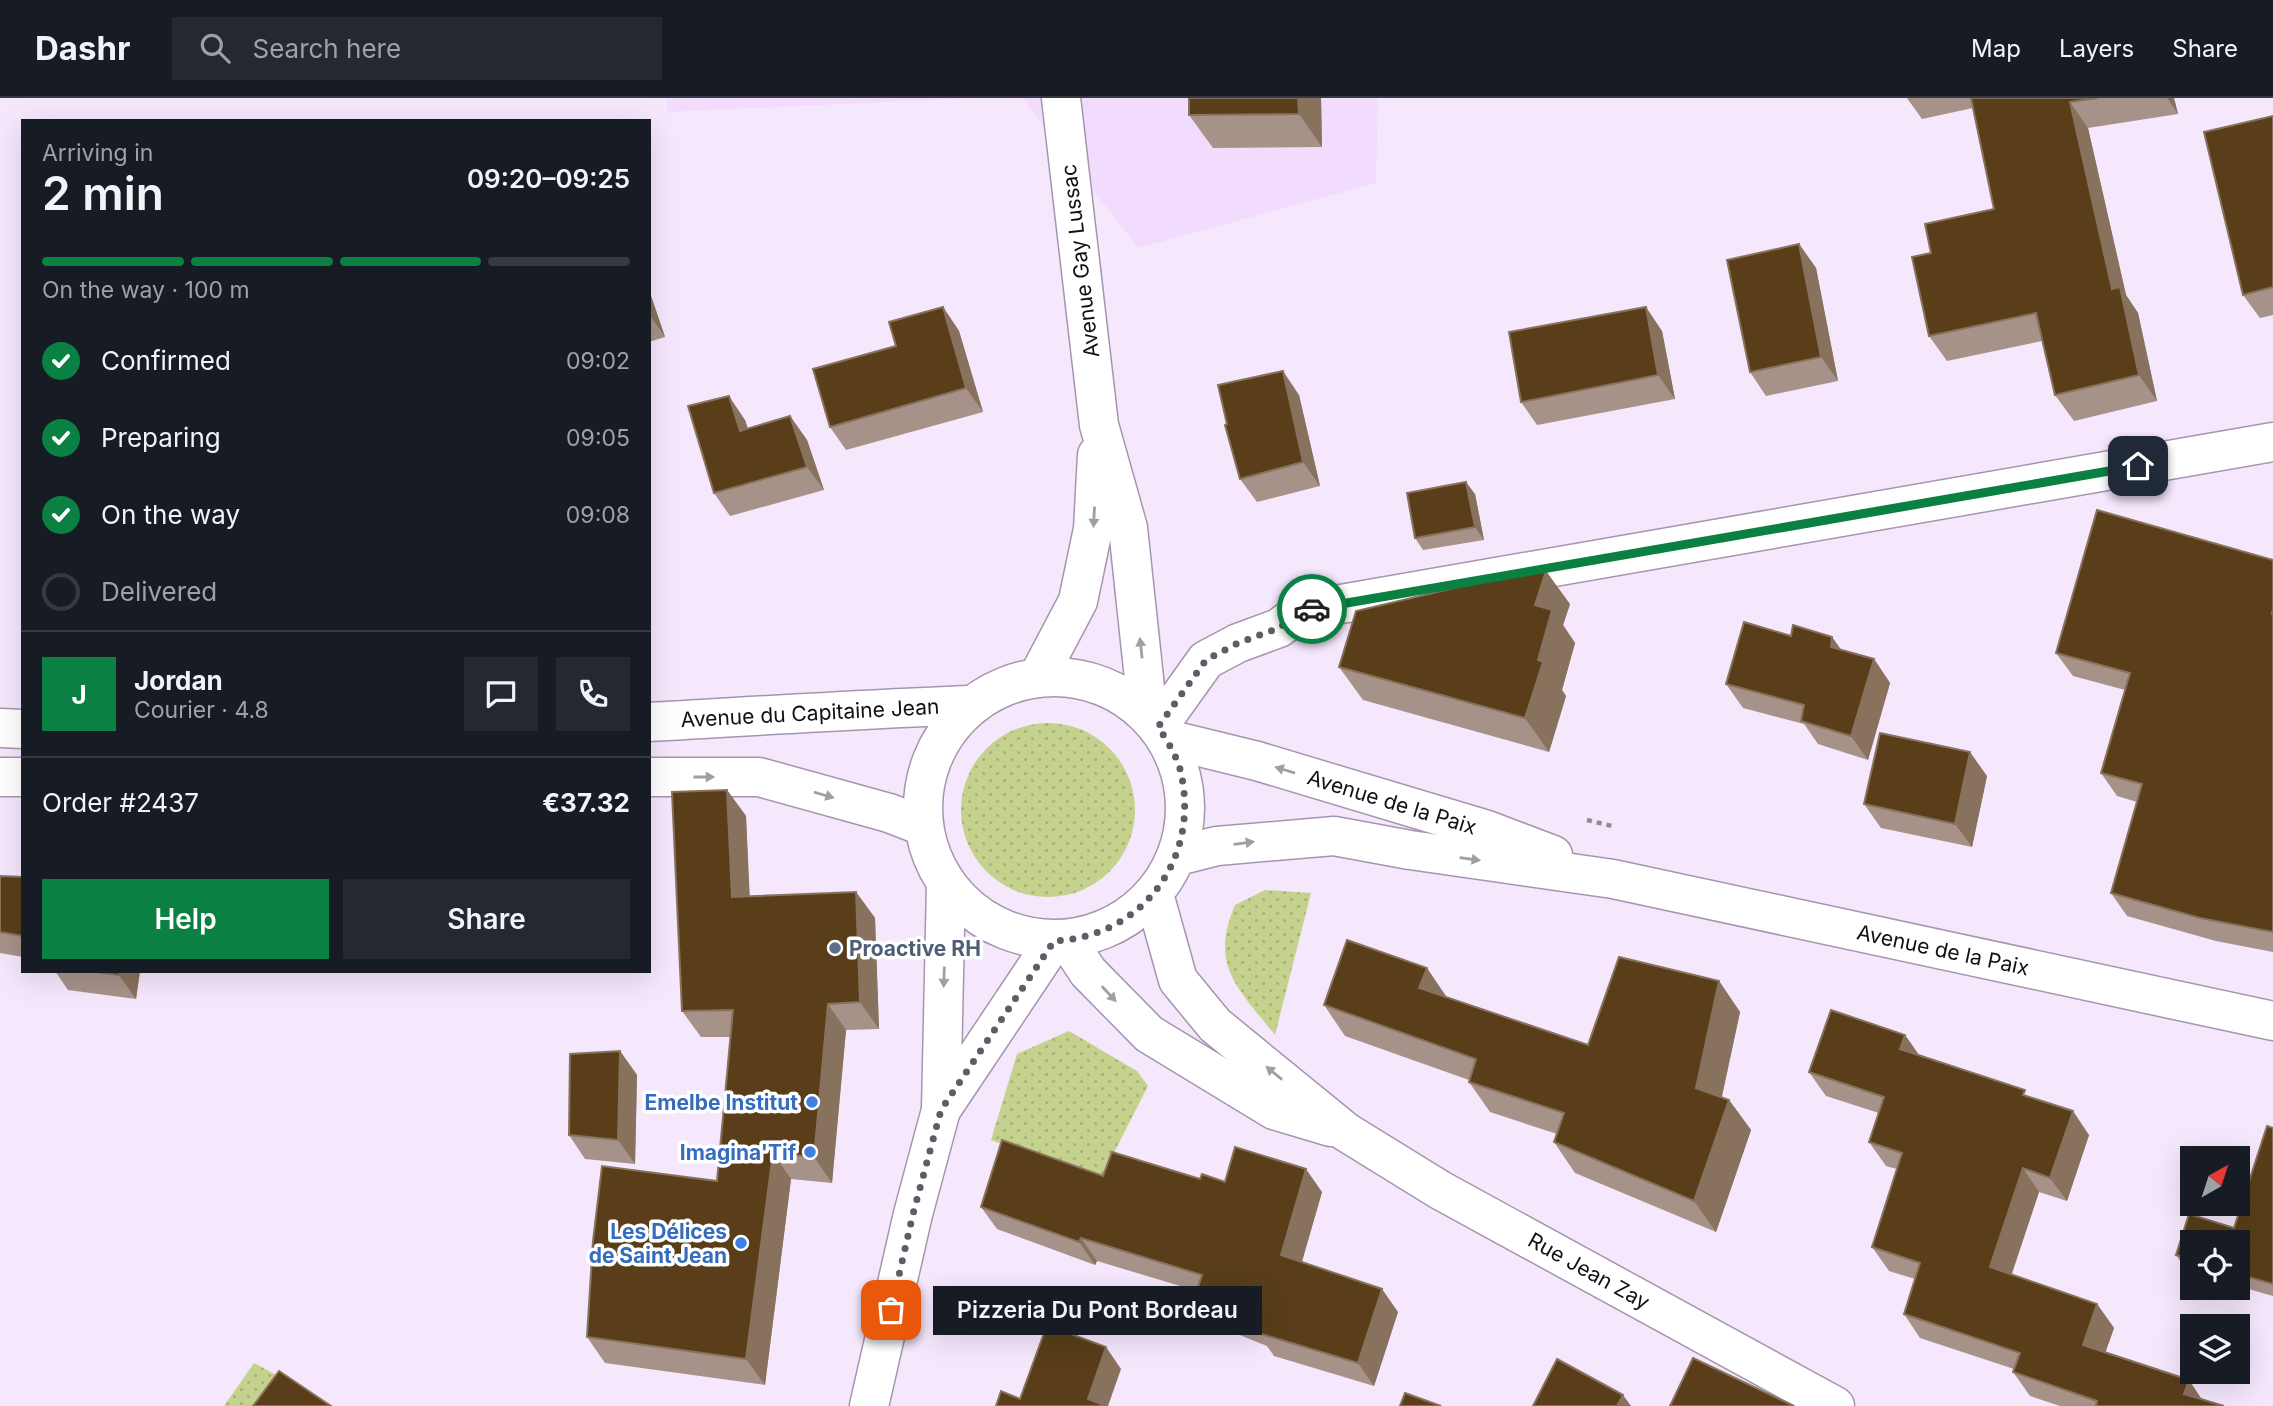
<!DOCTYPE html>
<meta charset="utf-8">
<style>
body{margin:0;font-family:Inter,sans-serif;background:#242831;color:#f1f3f6;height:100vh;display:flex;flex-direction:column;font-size:26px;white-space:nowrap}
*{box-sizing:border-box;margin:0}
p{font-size:23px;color:#9ea1a6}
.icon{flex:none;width:38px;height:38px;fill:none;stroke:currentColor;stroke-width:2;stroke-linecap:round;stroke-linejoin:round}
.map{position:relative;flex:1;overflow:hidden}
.panel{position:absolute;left:21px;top:21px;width:630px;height:854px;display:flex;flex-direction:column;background:#171b24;border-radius:0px;box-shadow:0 7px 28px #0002}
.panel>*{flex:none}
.needle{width:46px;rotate:39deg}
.controls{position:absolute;left:2180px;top:1048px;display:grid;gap:14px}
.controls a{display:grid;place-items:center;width:70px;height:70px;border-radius:0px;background:#171b24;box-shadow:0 7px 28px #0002;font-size:35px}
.pin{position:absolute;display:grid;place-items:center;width:60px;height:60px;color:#fff;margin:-30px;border-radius:14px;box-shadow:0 4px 10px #0006}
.courier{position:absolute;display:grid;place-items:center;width:70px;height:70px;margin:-35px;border:5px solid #0b8043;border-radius:50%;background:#fff;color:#222;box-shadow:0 2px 9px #0007}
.bubble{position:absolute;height:49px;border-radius:0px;background:#171b24;box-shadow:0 7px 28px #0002;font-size:23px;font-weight:600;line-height:49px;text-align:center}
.overview em{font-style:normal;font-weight:600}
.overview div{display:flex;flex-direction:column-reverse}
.overview{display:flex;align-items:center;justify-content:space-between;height:119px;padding:0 21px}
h1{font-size:46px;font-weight:600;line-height:52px}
.bar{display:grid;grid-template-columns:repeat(4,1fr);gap:10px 7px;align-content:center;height:84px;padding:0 21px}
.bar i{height:9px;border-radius:5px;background:#363941}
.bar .active{background:#0b8043}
.bar p{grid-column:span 4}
.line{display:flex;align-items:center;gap:18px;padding:0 21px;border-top:2px solid #363941}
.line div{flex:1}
.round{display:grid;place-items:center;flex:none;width:74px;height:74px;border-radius:0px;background:#242831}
ol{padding:0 21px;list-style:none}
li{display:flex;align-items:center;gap:21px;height:77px}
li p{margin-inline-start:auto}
li .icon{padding:7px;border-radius:50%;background:#0b8043;color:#fff;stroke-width:4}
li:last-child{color:#9ea1a6}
li i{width:38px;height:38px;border:4px solid #363941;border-radius:50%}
.cta{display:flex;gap:14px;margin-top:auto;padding:14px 21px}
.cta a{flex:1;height:80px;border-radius:0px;background:#0b8043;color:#fff;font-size:28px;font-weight:600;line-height:80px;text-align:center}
.cta a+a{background:#242831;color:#f1f3f6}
header{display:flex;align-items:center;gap:42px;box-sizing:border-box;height:98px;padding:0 35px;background:#171b24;border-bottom:2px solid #363941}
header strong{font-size:33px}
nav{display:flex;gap:38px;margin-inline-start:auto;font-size:24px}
.search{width:490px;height:63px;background:#242831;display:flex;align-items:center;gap:18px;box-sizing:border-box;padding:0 24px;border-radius:0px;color:#9ea1a6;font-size:26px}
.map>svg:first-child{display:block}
</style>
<header>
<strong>Dashr</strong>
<div class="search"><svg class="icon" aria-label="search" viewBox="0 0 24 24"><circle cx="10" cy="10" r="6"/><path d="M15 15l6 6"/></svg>Search here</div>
<nav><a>Map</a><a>Layers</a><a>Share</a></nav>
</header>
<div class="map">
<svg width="2273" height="1308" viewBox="0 0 2273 1308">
<defs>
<pattern id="grass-dots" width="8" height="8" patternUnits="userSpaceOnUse" patternTransform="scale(1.75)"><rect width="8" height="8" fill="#c5d28d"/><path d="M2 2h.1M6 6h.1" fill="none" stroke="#a8b379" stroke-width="1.8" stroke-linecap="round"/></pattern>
</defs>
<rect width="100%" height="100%" fill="#f5e7fc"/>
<!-- built -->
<g fill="#f2dcfd">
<path d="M 666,0 L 971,0 L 668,14 Z"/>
<path d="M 1022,0 L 1378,0 L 1376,85 L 1138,150 Z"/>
</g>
<!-- grass -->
<g fill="url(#grass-dots)">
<circle cx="1048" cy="712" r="87"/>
<path d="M 1265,792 L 1311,795 L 1275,937 C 1238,890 1209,868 1235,807 Z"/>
<path d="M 1069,933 L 1137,973 L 1148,988 L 1099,1084 L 991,1042 L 1017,956 Z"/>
<path d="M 254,1265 L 317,1299 L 309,1308 L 224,1308 Z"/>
</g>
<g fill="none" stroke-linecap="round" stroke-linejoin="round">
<!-- street casing -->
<g stroke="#a695ae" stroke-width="41">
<g id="street">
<path d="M 1061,0 L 1099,327 L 1128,430 L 1148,618"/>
<path d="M 1038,579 L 1078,503 L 1093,431 L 1097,357"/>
<path d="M 1154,796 L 1178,882 L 1215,927 L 1346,1034 L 1440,1092 L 1835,1308"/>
<path d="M 1067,842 L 1088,874 L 1149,936 L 1274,1012 L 1331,1029"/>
<path d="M 941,1012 L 1054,843"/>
<path d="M 869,1308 L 913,1116 L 941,1012 L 946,786"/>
</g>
</g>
<!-- secondary casing -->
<g stroke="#a695ae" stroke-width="41">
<g id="secondary">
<circle cx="1054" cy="710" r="131"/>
<path d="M 649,624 C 756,618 864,611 971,607"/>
<path d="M 1158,629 L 1206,562 L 1238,545 L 1279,530 L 1301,513 L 2273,344"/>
<path d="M 0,630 L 23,631"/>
<path d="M 1167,641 L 1257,663 L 1487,732 L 1553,757"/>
<path d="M 0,679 L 23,679"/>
<path d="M 649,679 L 759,679 L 889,715 L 923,728"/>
<path d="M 1177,758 L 1217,748 L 1334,738 L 1410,752 L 1613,781 L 2273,923"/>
</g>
</g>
<!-- path -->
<path stroke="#928897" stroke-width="4.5" stroke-dasharray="5 5" stroke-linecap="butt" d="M 1587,722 L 1612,728"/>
<!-- street -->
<use href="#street" stroke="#fff" stroke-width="38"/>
<!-- secondary -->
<use href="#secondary" stroke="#fff" stroke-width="38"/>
</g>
<!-- wall -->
<g fill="#a7928a">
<path d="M 1321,0 L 1322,49 L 1213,50 L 1189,17 Z"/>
<path d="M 1907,0 L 2174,0 L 2178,16 L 2088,30 L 2126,197 L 2138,215 L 2157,303 L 2074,323 L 2055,297 L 2042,243 L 1947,263 L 1929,238 L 1931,155 L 1994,111 L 1973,10 L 1922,21 Z"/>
<path d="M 2273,18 L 2273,217 L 2260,220 L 2243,197 Z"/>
<path d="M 1799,146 L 1816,170 L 1838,283 L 1766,298 L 1750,274 Z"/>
<path d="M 649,192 L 665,239 L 649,244 Z"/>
<path d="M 943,209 L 959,233 L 983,314 L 846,352 L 830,329 L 896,248 Z"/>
<path d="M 1662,233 L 1675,301 L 1537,327 L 1521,304 Z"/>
<path d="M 1299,297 L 1320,388 L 1257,404 L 1240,381 Z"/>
<path d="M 790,318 L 807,342 L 824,392 L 730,418 L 714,395 L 745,322 L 748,331 Z"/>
<path d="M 1475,396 L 1484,442 L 1423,452 L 1415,440 Z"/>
<path d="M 2273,462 L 2273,854 L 2216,843 L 2127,818 L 2111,795 L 2137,704 L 2117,698 L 2101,675 L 2125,592 L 2073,578 L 2056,555 Z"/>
<path d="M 1570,506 L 1563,527 L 1575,545 L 1562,592 L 1566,598 L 1549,654 L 1363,602 L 1339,569 Z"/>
<path d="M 1791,538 L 1832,539 L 1841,552 L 1874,561 L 1890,585 L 1868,662 L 1818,646 L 1804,626 L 1743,610 L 1726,586 Z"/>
<path d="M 1987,678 L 1972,749 L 1881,730 L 1864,706 Z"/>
<path d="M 727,692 L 746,718 L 749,798 L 856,794 L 875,820 L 879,931 L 846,932 L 832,1085 L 791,1081 L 765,1287 L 605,1265 L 587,1239 L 717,1083 L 730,939 L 701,939 L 682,913 Z"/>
<path d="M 0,778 L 23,779 L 23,778 L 23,859 L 0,855 Z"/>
<path d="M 55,873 L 140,873 L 136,901 L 68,892 Z"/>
<path d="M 1719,883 L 1740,914 L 1722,999 L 1729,1002 L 1751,1032 L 1716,1134 L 1575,1075 L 1554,1044 L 1557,1036 L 1490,1014 L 1469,984 L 1469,982 L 1345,938 L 1324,907 L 1448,900 L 1588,947 Z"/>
<path d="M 1905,937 L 1919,957 L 2030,999 L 2089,1037 L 2067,1103 L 2039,1094 L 2012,1176 L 2097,1206 L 2114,1230 L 2105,1254 L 2202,1301 L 2224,1308 L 2060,1308 L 2030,1298 L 2013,1274 L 2014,1271 L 1920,1240 L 1904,1216 L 1915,1181 L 1889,1173 L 1872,1149 L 1897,1071 L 1886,1068 L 1869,1044 L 1879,1015 L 1826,998 L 1809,974 Z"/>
<path d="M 620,953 L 637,977 L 635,1066 L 585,1061 L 569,1037 Z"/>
<path d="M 2267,1028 L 2273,1030 L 2273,1198 L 2238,1188 L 2238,1144 L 2193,1144 L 2193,1175 L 2187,1173 L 2176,1157 L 2189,1116 L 2234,1130 Z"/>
<path d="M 1103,1078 L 1200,1081 L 1322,1094 L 1302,1164 L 1398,1214 L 1374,1288 L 1274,1258 L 1267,1248 L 1210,1225 L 1194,1202 L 1197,1193 L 1097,1163 L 1095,1167 L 997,1131 L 981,1109 Z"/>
</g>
<!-- shaded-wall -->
<g fill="#88715d">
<path d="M 1298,0 L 1321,0 L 1322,49 L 1299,16 Z"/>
<path d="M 2167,0 L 2174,0 L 2178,16 Z"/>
<path d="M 2070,4 L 2088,30 L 2126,197 L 2138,215 L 2157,303 L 2139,277 L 2112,191 Z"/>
<path d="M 1799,146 L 1816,170 L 1838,283 L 1821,259 Z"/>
<path d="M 649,192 L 665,239 L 649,216 Z"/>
<path d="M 943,209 L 959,233 L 983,314 L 966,290 Z"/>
<path d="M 1646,209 L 1662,233 L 1675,301 L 1658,277 Z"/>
<path d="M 1283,273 L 1299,297 L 1320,388 L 1303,364 Z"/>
<path d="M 729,298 L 745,322 L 756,357 L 740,333 Z"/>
<path d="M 790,318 L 807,342 L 824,392 L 807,369 Z"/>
<path d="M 1466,384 L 1475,396 L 1484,442 L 1475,429 Z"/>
<path d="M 1546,473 L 1570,506 L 1563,527 L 1575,545 L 1562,592 L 1566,598 L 1549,654 L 1525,620 L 1538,562 L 1535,507 Z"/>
<path d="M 1832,539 L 1849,563 L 1831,549 Z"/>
<path d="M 1874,561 L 1890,585 L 1868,662 L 1851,638 Z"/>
<path d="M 1970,654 L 1987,678 L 1972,749 L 1955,726 Z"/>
<path d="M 727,692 L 746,718 L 751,825 L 732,799 Z"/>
<path d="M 856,794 L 875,820 L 879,931 L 860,904 Z"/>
<path d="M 1427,870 L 1448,901 L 1419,890 Z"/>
<path d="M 120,873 L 140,873 L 136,901 L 119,877 Z"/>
<path d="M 1719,883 L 1740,914 L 1717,1020 L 1696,990 Z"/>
<path d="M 828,906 L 846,932 L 832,1085 L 814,1059 Z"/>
<path d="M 1905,937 L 1921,960 L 1900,951 Z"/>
<path d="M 620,953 L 637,977 L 635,1066 L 618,1042 Z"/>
<path d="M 1729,1002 L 1751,1032 L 1716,1134 L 1694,1103 Z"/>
<path d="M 2073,1013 L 2089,1037 L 2067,1103 L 2050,1080 Z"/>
<path d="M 773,1055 L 791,1081 L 765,1287 L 746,1261 Z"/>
<path d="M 2023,1070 L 2039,1094 L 2006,1192 L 1990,1169 Z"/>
<path d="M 1306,1071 L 1322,1094 L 1297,1180 L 1281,1157 Z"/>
<path d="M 1081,1140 L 1097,1163 L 1095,1167 L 1079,1144 Z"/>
<path d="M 1382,1191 L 1398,1214 L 1374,1288 L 1358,1265 Z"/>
<path d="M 2097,1206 L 2114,1230 L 2100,1270 L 2083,1247 Z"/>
<path d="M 1106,1249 L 1121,1271 L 1108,1308 L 1093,1308 L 1088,1301 Z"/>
<path d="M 2189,1282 L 2205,1306 L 2184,1296 Z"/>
<path d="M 1623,1297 L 1631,1308 L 1617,1308 Z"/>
</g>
<!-- building -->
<g fill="#593e19" stroke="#88715d" stroke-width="2">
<path d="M 1189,0 L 1298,0 L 1299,16 L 1189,17 Z"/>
<path d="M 1971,0 L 2097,0 L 2070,4 L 2112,191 L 2120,189 L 2139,277 L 2055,297 L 2036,215 L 1929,238 L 1912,159 L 1931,155 L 1925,126 L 1994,111 Z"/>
<path d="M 2273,18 L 2273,189 L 2243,197 L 2204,34 Z"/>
<path d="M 1799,146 L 1821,259 L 1750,274 L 1727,162 Z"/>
<path d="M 943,209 L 966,290 L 830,329 L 813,271 L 896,248 L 889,224 Z"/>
<path d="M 1646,209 L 1658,277 L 1521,304 L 1509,234 Z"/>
<path d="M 1283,273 L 1303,364 L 1240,381 L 1225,327 L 1227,326 L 1218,287 Z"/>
<path d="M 729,298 L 740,333 L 790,318 L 807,369 L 714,395 L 688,308 Z"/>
<path d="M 1466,384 L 1475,429 L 1415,440 L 1407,395 Z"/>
<path d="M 2097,412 L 2273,462 L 2273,511 L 2272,516 L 2273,516 L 2273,834 L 2200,820 L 2111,795 L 2142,686 L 2101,675 L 2130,575 L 2056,555 Z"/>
<path d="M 1546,473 L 1535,507 L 1552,512 L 1538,562 L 1543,564 L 1525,620 L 1339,569 L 1356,513 L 1488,482 Z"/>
<path d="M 1744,524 L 1791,538 L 1793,527 L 1832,539 L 1831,549 L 1874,561 L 1851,638 L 1801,623 L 1804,607 L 1726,586 Z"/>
<path d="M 1880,635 L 1970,654 L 1955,726 L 1864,706 Z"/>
<path d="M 727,692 L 732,799 L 856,794 L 860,904 L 828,906 L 814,1059 L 773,1055 L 746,1261 L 587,1239 L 593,1143 L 602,1068 L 717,1083 L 733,912 L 682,913 L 672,694 Z"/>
<path d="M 0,778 L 23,779 L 23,778 L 23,838 L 0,834 Z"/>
<path d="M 1347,842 L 1427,870 L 1419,890 L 1588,947 L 1619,859 L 1719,883 L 1696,990 L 1729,1002 L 1694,1103 L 1554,1044 L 1564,1015 L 1469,984 L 1476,961 L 1324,907 Z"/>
<path d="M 90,873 L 120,873 L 119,877 Z"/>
<path d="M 1831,912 L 1905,937 L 1900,951 L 2025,992 L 2023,997 L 2073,1013 L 2050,1080 L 2023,1070 L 1990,1169 L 2097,1206 L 2083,1247 L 2189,1282 L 2184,1296 L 2224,1308 L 2096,1308 L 2097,1303 L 2013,1274 L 2020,1255 L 1904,1216 L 1920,1165 L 1872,1149 L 1902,1055 L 1869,1044 L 1884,999 L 1809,974 Z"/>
<path d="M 620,953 L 618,1042 L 569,1037 L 570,956 Z"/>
<path d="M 2267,1028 L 2273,1030 L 2273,1186 L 2238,1176 L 2238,1144 L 2193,1144 L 2193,1162 L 2176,1157 L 2189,1116 L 2234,1130 Z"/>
<path d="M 1002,1042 L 1103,1078 L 1112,1054 L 1200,1081 L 1202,1076 L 1225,1084 L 1235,1049 L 1306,1071 L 1281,1157 L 1382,1191 L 1358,1265 L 1258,1235 L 1260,1228 L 1194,1202 L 1202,1177 L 1081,1140 L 1079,1144 L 981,1109 Z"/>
<path d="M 1047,1227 L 1106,1249 L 1088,1301 L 1106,1308 L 996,1308 L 1001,1293 L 1020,1301 Z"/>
<path d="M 1693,1260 L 1794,1308 L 1670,1308 Z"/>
<path d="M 1557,1261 L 1623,1297 L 1617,1308 L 1533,1308 Z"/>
<path d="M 279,1273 L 331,1308 L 253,1308 Z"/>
<path d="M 1405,1295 L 1441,1308 L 1400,1308 Z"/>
</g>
<!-- one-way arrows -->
<defs><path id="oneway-solid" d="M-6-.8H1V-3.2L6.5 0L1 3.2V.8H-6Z" transform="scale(1.75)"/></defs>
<g fill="#a19fa2">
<use href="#oneway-solid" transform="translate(1094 419) rotate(93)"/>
<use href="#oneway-solid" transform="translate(1141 550) rotate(-96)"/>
<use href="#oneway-solid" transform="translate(1285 672) rotate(-163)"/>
<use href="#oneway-solid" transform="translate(704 679)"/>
<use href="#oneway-solid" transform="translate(824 697) rotate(16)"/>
<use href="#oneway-solid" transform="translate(1244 745) rotate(-7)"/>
<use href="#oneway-solid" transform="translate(1470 761) rotate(8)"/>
<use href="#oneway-solid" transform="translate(944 879) rotate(92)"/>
<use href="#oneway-solid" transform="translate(1109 896) rotate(47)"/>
<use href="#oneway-solid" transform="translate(1274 975) rotate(-141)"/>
</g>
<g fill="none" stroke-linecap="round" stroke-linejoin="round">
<!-- done -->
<path stroke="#635a67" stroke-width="7" stroke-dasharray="0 12.6" d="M 891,1212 L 913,1116 L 941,1012 L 1054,843 C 1144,839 1202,758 1180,671 C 1176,657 1167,642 1158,629 L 1206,562 L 1238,545 L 1279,530 L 1301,513 L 1312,511"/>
<!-- route -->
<path stroke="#0b8043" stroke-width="9" d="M 1312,511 L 2138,368"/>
</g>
<!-- markers -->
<circle fill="#5c6f8a" stroke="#fff" stroke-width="2.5" cx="835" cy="850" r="7"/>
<g fill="#3f7fe0" stroke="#fff" stroke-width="2.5">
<circle cx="812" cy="1004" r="7"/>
<circle cx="810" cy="1054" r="7"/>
<circle cx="741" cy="1145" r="7"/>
</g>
<g text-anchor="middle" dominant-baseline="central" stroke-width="7" stroke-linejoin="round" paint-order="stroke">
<!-- street labels -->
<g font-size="21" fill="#140e17" stroke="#fff">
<text transform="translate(1080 163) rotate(-97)">Avenue Gay Lussac</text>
<text transform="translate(810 615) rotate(-3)">Avenue du Capitaine Jean</text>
<text transform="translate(1392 704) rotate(17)">Avenue de la Paix</text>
<text transform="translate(1943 852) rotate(12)">Avenue de la Paix</text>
<text transform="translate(1589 1173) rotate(29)">Rue Jean Zay</text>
</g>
<!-- service labels -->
<g font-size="21" font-weight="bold" fill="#4e5e75" stroke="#fff" text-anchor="start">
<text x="849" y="850">Proactive RH</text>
</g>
<!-- shop labels -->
<g font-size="21" font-weight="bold" fill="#366cbe" stroke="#fff" text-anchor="end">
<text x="798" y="1004">Emelbe Institut</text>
<text x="796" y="1054">Imagina'Tif</text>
<text x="727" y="1133">Les Délices<tspan x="727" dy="24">de Saint Jean</tspan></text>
</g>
</g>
</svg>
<div class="controls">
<a><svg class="needle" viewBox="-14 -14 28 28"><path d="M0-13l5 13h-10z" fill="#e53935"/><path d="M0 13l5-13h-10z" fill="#9ea1a6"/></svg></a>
<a><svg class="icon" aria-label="locate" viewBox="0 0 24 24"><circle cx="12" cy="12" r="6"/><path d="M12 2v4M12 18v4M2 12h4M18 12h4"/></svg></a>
<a><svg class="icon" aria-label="layers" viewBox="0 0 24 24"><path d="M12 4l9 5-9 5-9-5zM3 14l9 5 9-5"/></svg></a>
</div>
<div class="pin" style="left:891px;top:1212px;background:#ea580c"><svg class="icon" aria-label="bag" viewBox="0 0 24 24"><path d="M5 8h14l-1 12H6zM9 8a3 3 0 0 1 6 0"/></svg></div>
<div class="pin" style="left:2138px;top:368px;background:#1f2937"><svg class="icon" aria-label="home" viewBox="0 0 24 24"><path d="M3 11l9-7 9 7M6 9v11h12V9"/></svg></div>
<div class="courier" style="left:1312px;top:511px"><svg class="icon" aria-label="car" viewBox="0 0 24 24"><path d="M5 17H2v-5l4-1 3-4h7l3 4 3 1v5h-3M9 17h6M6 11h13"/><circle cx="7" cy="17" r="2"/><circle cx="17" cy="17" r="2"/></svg></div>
<div class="bubble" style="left:933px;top:1188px;width:329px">Pizzeria Du Pont Bordeau</div>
<section class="panel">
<div class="overview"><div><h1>2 min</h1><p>Arriving in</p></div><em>09:20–09:25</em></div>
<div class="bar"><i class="active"></i><i class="active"></i><i class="active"></i><i></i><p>On the way · 100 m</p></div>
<ol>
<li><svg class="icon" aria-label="check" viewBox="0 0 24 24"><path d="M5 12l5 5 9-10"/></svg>Confirmed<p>09:02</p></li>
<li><svg class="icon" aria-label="check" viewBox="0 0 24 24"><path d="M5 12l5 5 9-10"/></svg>Preparing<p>09:05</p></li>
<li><svg class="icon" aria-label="check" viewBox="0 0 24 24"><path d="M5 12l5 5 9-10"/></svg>On the way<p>09:08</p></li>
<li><i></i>Delivered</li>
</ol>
<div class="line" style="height:126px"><b class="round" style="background:#0b8043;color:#fff">J</b><div><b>Jordan</b><p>Courier · 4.8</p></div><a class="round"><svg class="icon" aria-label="chat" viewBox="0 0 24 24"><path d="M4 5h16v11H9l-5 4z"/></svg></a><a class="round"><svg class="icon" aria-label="phone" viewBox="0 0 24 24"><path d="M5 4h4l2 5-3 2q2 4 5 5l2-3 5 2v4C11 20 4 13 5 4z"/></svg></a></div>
<div class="line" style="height:91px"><div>Order #2437</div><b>€37.32</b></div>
<div class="cta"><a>Help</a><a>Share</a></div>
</section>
</div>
